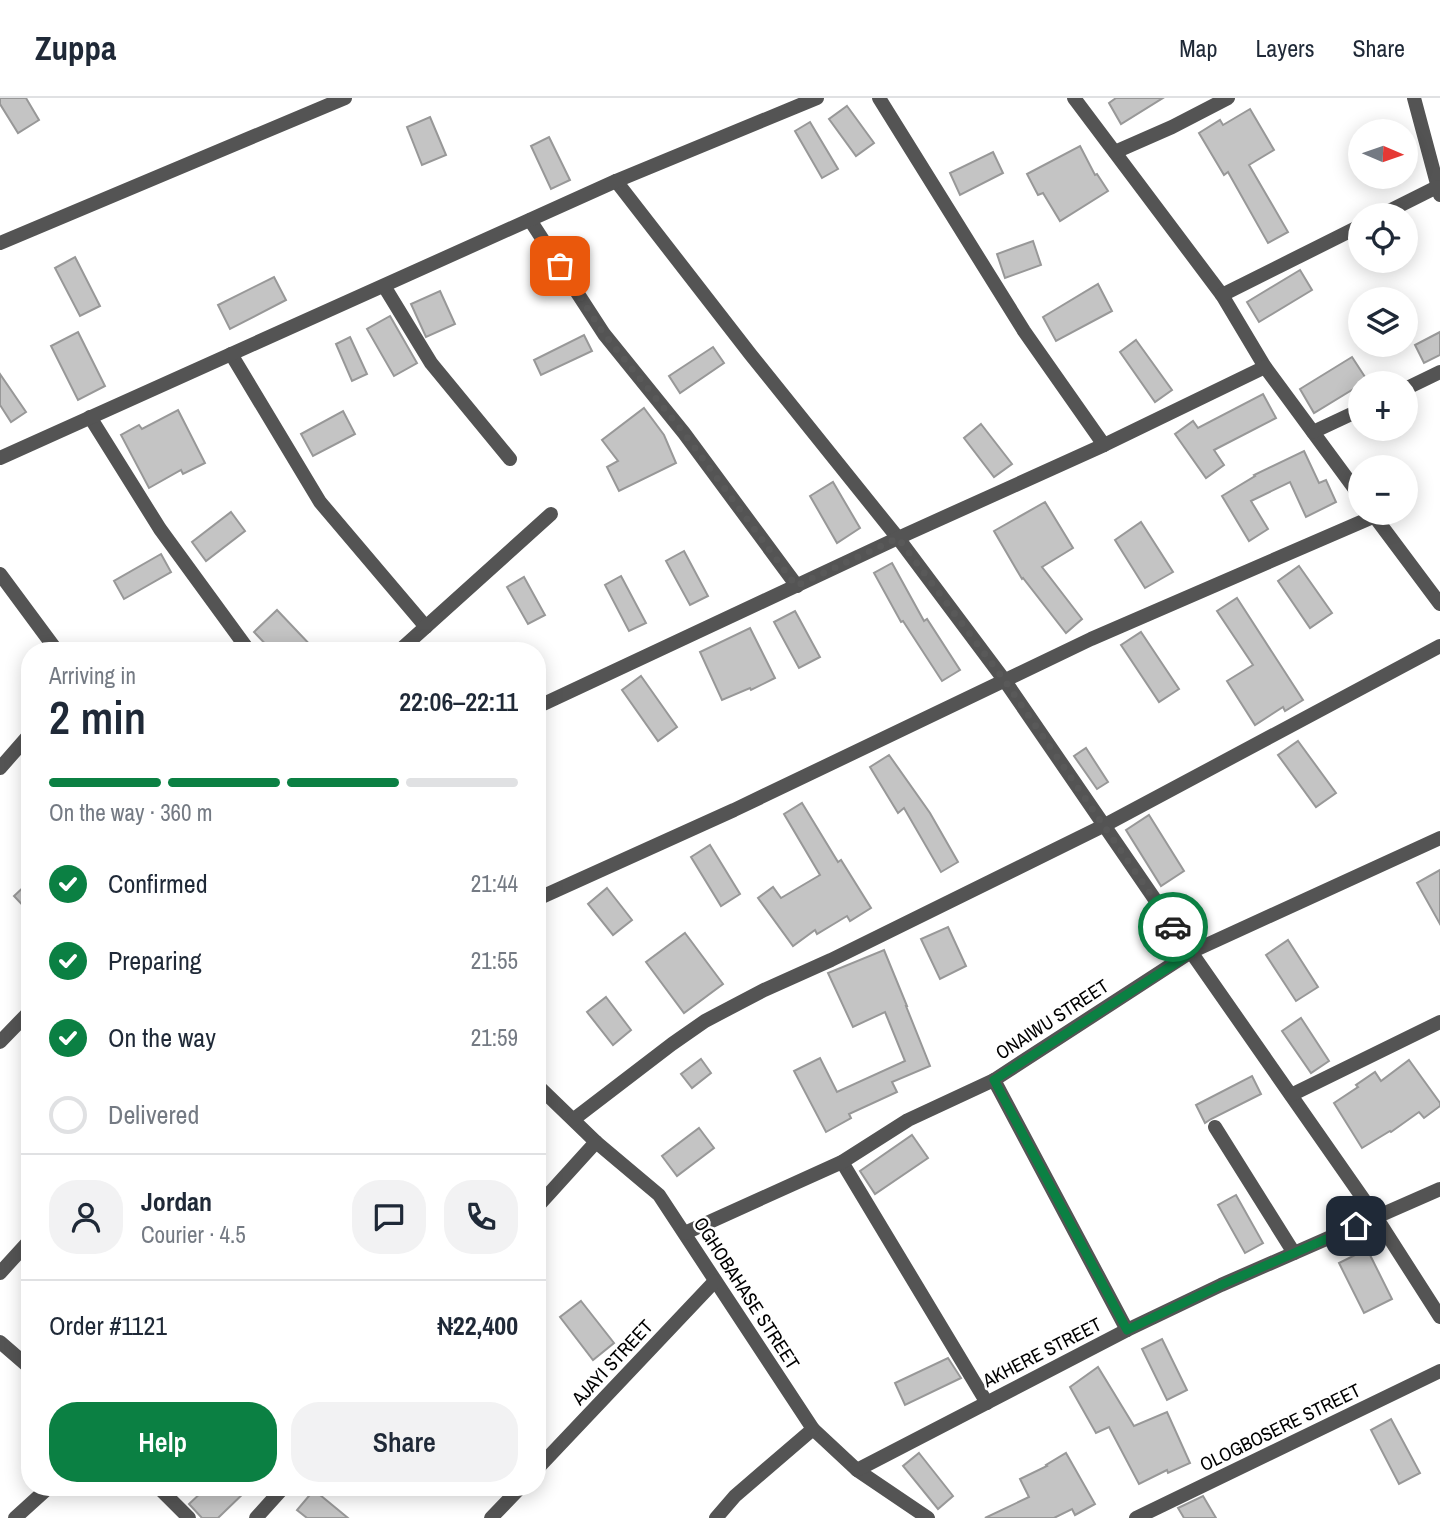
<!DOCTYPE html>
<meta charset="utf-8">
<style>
body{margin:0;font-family:"Archivo Narrow",sans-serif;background:#f2f2f3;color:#1f2937;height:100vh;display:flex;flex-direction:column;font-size:26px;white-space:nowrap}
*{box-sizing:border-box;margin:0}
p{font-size:23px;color:#747a83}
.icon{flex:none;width:38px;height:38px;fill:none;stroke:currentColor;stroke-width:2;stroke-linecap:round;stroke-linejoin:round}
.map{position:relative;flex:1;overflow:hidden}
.sheet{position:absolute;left:21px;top:544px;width:525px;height:854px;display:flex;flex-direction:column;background:#fff;border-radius:28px;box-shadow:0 4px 18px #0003}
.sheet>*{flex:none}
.needle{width:46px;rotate:92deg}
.controls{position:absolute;left:1348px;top:21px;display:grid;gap:14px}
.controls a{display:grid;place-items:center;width:70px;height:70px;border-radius:50%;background:#fff;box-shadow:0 4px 18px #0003;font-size:35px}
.pin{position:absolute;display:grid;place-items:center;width:60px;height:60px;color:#fff;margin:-30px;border-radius:14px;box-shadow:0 4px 10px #0006}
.courier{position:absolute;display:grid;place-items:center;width:70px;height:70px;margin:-35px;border:5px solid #0b8043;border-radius:50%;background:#fff;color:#222;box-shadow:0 2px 9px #0007}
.summary em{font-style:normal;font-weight:600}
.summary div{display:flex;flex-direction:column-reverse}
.summary{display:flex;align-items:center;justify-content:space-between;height:119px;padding:0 28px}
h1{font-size:46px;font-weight:600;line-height:52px}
.bar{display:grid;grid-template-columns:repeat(4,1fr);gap:10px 7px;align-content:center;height:84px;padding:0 28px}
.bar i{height:9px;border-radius:5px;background:#e0e1e3}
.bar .selected{background:#0b8043}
.bar p{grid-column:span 4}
.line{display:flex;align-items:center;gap:18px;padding:0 28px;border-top:2px solid #e0e1e3}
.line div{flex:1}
.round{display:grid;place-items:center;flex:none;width:74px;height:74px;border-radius:28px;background:#f2f2f3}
ol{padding:0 28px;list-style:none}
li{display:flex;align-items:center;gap:21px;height:77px}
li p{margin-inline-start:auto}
li .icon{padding:7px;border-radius:50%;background:#0b8043;color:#fff;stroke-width:4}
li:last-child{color:#747a83}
li i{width:38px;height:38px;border:4px solid #e0e1e3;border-radius:50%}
.action{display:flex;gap:14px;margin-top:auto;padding:14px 28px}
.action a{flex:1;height:80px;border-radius:28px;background:#0b8043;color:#fff;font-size:28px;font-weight:600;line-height:80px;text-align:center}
.action a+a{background:#f2f2f3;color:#1f2937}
header{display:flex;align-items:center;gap:42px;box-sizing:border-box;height:98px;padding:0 35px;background:#fff;border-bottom:2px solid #e0e1e3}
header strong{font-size:33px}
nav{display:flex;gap:38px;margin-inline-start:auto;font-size:24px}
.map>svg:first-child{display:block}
</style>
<header>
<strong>Zuppa</strong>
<nav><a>Map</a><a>Layers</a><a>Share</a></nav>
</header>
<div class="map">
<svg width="1440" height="1420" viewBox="0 0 1440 1420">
<rect width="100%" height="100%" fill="#fff"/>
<!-- building -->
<g fill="#c4c4c4" stroke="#989898" stroke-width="2">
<path d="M 0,0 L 26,0 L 39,22 L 18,35 L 0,6 Z"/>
<path d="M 1116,0 L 1163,0 L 1121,26 L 1109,5 Z"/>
<path d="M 847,8 L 874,45 L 856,58 L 829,21 Z"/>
<path d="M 1250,11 L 1274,52 L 1249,67 L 1288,134 L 1268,145 L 1228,74 L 1224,77 L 1199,35 L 1220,22 L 1223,27 Z"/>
<path d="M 430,19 L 446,57 L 422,67 L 407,29 Z"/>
<path d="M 810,24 L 838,71 L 822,80 L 795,33 Z"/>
<path d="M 549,39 L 570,82 L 551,91 L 531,48 Z"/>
<path d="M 1080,48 L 1095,77 L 1097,76 L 1108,93 L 1060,123 L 1043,95 L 1038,97 L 1027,76 Z"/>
<path d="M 993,54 L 1003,75 L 960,97 L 950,75 Z"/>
<path d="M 1033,143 L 1041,167 L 1005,180 L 997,156 Z"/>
<path d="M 75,159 L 100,208 L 80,218 L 55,170 Z"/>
<path d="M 1300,172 L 1312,192 L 1259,224 L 1247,204 Z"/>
<path d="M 274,179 L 286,202 L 230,231 L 218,207 Z"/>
<path d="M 1098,186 L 1112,213 L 1056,243 L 1043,219 Z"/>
<path d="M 440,193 L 455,226 L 426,239 L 411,206 Z"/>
<path d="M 390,218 L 417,265 L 394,278 L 367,231 Z"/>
<path d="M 78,234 L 105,288 L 78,302 L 51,248 Z"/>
<path d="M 1440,234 L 1440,257 L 1424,265 L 1415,247 Z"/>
<path d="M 584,237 L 592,253 L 541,277 L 534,262 Z"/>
<path d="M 350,239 L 367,276 L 352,283 L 336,246 Z"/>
<path d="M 1136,242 L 1172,292 L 1155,304 L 1120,254 Z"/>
<path d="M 713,249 L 724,265 L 680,295 L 669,278 Z"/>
<path d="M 1352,259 L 1367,282 L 1360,285 L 1360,287 L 1314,315 L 1300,291 Z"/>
<path d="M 0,276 L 26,314 L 11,324 L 0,307 Z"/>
<path d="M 1263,296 L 1276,320 L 1214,352 L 1224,367 L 1206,380 L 1175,336 L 1193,323 L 1198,330 Z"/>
<path d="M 644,310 L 664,337 L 676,365 L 619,393 L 607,369 L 618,363 L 602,342 Z"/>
<path d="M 178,312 L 205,365 L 183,376 L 181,372 L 149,390 L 121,337 L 139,327 L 142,331 Z"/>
<path d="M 343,313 L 355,336 L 313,358 L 301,336 Z"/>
<path d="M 981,326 L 1012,366 L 994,379 L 964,340 Z"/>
<path d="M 1304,353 L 1319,385 L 1326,382 L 1336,404 L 1306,419 L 1290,384 L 1251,403 L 1268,431 L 1249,443 L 1222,398 L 1255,378 L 1254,377 Z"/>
<path d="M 833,384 L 860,430 L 837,445 L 810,398 Z"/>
<path d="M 1045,404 L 1073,450 L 1042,469 L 1082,521 L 1066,535 L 1023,480 L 1022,481 L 994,433 Z"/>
<path d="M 231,414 L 245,433 L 206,463 L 192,444 Z"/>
<path d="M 1141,424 L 1173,474 L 1145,490 L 1115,442 Z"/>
<path d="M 684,453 L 708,498 L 690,507 L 666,463 Z"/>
<path d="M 161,456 L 171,474 L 124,501 L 114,483 Z"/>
<path d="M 892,465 L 924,523 L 927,521 L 960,572 L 942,583 L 903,523 L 901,524 L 874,475 Z"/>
<path d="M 1299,468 L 1332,515 L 1310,530 L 1278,483 Z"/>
<path d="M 621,478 L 646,525 L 629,533 L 605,487 Z"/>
<path d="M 524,479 L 545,517 L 528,526 L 507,489 Z"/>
<path d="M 1237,500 L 1303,602 L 1285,613 L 1283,609 L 1255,627 L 1227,583 L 1253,567 L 1217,513 Z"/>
<path d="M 277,512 L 316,553 L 272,553 L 254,534 Z"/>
<path d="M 795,513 L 820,559 L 799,570 L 774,524 Z"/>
<path d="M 750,530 L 775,580 L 751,592 L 750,590 L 722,602 L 700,554 Z"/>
<path d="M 1141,534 L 1179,591 L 1159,604 L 1121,547 Z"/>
<path d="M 641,578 L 677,629 L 658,643 L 622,592 Z"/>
<path d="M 1298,643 L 1336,695 L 1316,709 L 1278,657 Z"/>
<path d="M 1086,650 L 1108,684 L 1097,691 L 1074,658 Z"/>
<path d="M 889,657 L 930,715 L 958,764 L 941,774 L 904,710 L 898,715 L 870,669 Z"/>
<path d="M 802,705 L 838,764 L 841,762 L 871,810 L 850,823 L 847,818 L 817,836 L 815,832 L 793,848 L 758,800 L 773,789 L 781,800 L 820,777 L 784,716 Z"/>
<path d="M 1149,717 L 1184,773 L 1161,788 L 1126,732 Z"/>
<path d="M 710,747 L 740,796 L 721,808 L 691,759 Z"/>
<path d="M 1440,772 L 1440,826 L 1417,785 Z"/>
<path d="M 30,783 L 30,815 L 14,798 Z"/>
<path d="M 607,790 L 632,822 L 613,837 L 588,806 Z"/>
<path d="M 948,829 L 966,868 L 940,881 L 921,841 Z"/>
<path d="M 685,835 L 723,886 L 684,915 L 646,864 Z"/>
<path d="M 1288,842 L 1318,889 L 1296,903 L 1266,857 Z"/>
<path d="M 884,852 L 907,908 L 906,908 L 930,968 L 892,984 L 897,994 L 849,1016 L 851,1020 L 826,1034 L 794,973 L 820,960 L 837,994 L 905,963 L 885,914 L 853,929 L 828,875 Z"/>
<path d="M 606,899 L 631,932 L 613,947 L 587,914 Z"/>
<path d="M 1301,920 L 1329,963 L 1311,975 L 1282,933 Z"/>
<path d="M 701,961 L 711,975 L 692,990 L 681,976 Z"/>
<path d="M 1409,962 L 1440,1005 L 1440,1008 L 1424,1020 L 1419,1014 L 1391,1034 L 1390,1033 L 1362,1050 L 1334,1005 L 1358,989 L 1356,987 L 1375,974 L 1381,983 Z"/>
<path d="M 1252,978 L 1261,996 L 1211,1021 L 1205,1025 L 1196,1007 Z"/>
<path d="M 699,1030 L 714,1050 L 677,1078 L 662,1058 Z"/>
<path d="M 912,1037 L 928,1060 L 875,1096 L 860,1073 Z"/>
<path d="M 1236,1097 L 1263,1145 L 1245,1155 L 1218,1107 Z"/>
<path d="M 1367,1151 L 1392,1201 L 1364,1215 L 1339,1165 Z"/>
<path d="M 581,1203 L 614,1245 L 593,1262 L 560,1219 Z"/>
<path d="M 1162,1241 L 1187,1292 L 1167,1302 L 1142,1251 Z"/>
<path d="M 948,1260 L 961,1280 L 905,1307 L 895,1285 Z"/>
<path d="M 1098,1269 L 1134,1328 L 1167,1314 L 1190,1365 L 1168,1375 L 1167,1372 L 1139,1386 L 1109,1329 L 1096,1335 L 1070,1289 Z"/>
<path d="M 1391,1321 L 1420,1375 L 1399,1386 L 1371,1332 Z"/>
<path d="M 919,1355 L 953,1398 L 938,1411 L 903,1368 Z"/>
<path d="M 1066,1355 L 1095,1406 L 1075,1417 L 1072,1411 L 1054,1420 L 985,1420 L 1029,1399 L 1020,1381 L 1047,1368 L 1046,1367 Z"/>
<path d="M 206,1390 L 249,1390 L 218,1420 L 202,1420 L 189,1406 Z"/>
<path d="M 314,1392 L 348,1420 L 307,1420 L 297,1412 Z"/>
<path d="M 1203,1398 L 1216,1420 L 1184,1420 L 1178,1410 Z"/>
</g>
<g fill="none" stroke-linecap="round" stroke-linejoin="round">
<!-- street -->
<g stroke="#545454" stroke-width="14">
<path d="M 879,0 L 1024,233 L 1104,347"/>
<path d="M 1074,0 L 1222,197 L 1265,269 L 1360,398"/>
<path d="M 1414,0 L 1440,97"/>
<path d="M 1115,54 L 1172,29 L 1228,0"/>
<path d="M 616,83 L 751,257 L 898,440 L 1005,583 L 1191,854 L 1376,1119 L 1440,1219"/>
<path d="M 1381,117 L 1437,89"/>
<path d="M 530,122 L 604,236 L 684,335 L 797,488"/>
<path d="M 0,145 L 345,0"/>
<path d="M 384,188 L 431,265 L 510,361"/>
<path d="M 1222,197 L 1360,128"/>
<path d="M 231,256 L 320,404 L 426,529"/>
<path d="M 1405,291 L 1440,274"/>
<path d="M 90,319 L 160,431 L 249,553"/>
<path d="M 1313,334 L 1360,312"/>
<path d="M 0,360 L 616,83 L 817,0"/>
<path d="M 1372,415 L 1440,506"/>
<path d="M 0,476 L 57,553"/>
<path d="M 399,553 L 551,416"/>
<path d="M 537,609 L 898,440 L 1104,347 L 1265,269"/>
<path d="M 0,670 L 30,636"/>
<path d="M 537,801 L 734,712 L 1091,541 L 1375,418"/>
<path d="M 0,944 L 30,913"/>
<path d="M 994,982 L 1127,1232"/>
<path d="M 537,987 L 596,1044 L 659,1097 L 813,1331 L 857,1372 L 928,1420"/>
<path d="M 1291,997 L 1440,924"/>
<path d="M 574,1021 L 672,946 L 705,923 L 764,892 L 831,862 L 1105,727 L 1440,548"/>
<path d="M 1215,1029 L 1294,1155"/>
<path d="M 842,1064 L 987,1305"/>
<path d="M 537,1109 L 596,1044"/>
<path d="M 685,1135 L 842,1064 L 908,1022 L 994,982 L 1191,854 L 1440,740"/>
<path d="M 0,1175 L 30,1142"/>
<path d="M 0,1244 L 30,1270"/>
<path d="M 537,1371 L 715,1183"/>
<path d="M 857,1372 L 1127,1232 L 1221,1187 L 1440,1091"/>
<path d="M 159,1390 L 189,1420"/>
<path d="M 15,1420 L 48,1390"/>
<path d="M 256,1420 L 283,1390"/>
<path d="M 491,1420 L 520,1390"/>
<path d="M 716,1420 L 735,1398 L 813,1331"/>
<path d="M 1136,1420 L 1440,1273"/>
</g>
</g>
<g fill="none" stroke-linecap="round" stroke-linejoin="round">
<!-- done -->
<path stroke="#595959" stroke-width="7" stroke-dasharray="0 12.6" d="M 560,168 L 604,236 L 684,335 L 796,488 L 898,440 L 1005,583 L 1173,829"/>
<!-- route -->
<path stroke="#0b8043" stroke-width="9" d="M 1173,829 L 1191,855 L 994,982 L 1127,1232 L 1221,1187 L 1356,1128"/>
</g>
<g text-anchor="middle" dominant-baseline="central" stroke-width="5" stroke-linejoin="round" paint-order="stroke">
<!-- street labels -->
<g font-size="19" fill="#000" stroke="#fff">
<text transform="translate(1052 921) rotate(-33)">ONAIWU STREET</text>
<text transform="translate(747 1195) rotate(57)">OGHOBAHASE STREET</text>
<text transform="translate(1042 1254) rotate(-27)">AKHERE STREET</text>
<text transform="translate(612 1264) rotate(-47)">AJAYI STREET</text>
<text transform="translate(1280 1329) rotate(-26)">OLOGBOSERE STREET</text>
</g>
</g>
</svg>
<div class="controls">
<a><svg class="needle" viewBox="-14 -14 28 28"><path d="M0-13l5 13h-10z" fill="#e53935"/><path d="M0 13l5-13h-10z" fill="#747a83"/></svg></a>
<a><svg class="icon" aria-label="locate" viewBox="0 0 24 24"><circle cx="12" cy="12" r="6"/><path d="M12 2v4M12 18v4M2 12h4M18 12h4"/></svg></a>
<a><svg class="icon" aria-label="layers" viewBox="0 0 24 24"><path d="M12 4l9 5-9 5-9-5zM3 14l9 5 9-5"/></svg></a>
<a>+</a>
<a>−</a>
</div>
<div class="pin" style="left:560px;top:168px;background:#ea580c"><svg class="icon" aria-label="bag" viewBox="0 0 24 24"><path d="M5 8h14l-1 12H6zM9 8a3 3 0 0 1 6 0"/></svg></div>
<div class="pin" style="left:1356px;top:1128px;background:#1f2937"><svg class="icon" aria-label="home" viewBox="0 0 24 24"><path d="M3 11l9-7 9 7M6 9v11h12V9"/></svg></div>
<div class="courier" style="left:1173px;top:829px"><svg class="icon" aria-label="car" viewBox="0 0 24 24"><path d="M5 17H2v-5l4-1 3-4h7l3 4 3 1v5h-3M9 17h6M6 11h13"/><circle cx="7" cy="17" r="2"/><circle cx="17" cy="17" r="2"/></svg></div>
<section class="sheet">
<div class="summary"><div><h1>2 min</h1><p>Arriving in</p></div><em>22:06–22:11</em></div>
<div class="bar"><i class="selected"></i><i class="selected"></i><i class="selected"></i><i></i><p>On the way · 360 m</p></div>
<ol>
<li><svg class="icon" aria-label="check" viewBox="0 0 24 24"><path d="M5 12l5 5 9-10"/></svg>Confirmed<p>21:44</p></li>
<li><svg class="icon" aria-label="check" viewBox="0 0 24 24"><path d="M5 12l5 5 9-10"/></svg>Preparing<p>21:55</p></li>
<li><svg class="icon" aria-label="check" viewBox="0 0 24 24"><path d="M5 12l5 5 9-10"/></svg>On the way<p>21:59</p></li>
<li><i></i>Delivered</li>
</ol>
<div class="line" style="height:126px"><a class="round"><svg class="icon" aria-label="person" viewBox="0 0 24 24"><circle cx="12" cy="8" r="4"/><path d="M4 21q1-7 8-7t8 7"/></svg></a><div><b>Jordan</b><p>Courier · 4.5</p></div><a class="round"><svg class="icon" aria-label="chat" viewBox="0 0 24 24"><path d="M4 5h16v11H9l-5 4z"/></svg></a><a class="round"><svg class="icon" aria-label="phone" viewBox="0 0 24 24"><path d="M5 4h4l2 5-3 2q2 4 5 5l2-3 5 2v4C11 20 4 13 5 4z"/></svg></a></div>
<div class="line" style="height:91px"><div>Order #1121</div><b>₦22,400</b></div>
<div class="action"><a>Help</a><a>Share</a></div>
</section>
</div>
